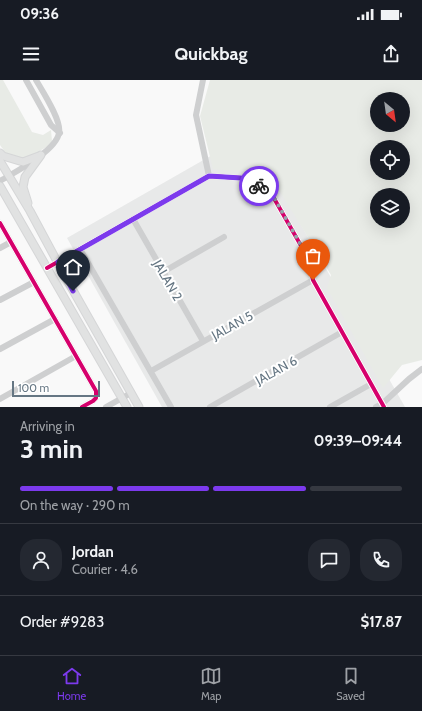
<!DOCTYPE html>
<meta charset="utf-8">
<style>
body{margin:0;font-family:Cabin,sans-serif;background:#242831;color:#f1f3f6;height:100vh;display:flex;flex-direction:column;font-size:15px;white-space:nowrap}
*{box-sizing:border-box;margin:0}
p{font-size:13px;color:#9ea1a6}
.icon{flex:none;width:22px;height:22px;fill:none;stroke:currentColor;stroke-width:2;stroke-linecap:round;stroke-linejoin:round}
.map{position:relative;height:327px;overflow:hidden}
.side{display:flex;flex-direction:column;background:#171b24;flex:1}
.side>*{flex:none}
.needle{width:26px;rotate:151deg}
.fabs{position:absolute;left:370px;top:12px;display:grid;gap:8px}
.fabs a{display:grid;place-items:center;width:40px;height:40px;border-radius:50%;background:#171b24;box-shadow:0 4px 16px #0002;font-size:20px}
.scale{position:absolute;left:12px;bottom:10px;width:88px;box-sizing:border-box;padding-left:4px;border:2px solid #657683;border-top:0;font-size:11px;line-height:14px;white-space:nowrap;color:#657683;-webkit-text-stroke:3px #fff;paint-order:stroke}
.pin{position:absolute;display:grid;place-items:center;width:34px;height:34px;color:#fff;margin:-41px -17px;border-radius:50% 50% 50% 0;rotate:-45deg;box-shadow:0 0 4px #0007}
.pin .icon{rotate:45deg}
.courier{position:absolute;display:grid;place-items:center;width:40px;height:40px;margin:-20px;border:3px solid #7c3aed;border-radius:50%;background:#fff;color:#222;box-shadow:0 1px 5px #0007}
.overview em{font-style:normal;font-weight:700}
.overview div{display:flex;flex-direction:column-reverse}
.overview{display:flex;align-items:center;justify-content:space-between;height:68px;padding:0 20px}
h1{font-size:26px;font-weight:700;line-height:30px}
.bar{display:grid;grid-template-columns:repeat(4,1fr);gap:6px 4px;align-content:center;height:48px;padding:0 20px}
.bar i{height:5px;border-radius:3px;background:#363941}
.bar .current{background:#7c3aed}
.bar p{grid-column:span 4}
.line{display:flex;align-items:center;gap:10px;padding:0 20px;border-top:1px solid #363941}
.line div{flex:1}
.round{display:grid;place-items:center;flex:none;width:42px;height:42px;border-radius:16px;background:#242831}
.status{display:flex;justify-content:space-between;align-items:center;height:28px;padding:0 20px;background:#171b24;direction:ltr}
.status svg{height:11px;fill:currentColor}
header{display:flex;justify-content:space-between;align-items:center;height:52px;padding:0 20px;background:#171b24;font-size:18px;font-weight:700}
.tab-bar{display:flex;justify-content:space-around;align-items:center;height:56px;border-top:1px solid #363941;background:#171b24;font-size:11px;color:#9ea1a6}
.tab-bar a{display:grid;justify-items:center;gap:2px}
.tab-bar .current{color:#7c3aed}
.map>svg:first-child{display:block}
</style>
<div class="status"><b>09:36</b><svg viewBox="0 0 49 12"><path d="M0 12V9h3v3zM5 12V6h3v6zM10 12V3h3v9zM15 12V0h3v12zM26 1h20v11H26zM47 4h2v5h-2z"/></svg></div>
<header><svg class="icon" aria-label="menu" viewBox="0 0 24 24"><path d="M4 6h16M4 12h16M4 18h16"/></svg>Quickbag<svg class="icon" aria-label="share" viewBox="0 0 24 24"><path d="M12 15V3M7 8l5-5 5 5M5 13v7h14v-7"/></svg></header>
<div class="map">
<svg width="422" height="327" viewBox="0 0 422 327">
<rect width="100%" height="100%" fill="#f9f9f9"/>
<!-- built -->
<path fill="#e8e9e9" d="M 249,54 L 405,327 L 162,327 L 67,158 Z"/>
<!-- green -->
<g fill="#e8ebe6" fill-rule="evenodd">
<path d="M 0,0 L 3,0 L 32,52 L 43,55 L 51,50 L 52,61 L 50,65 L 29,77 L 20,80 L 8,76 L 0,65 Z"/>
<path d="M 210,0 L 422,0 L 422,280 L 402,285 L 383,308 L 327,208 L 331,195 L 276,105 L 252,92 L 213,89 L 200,36 ZM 377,19 L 403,19 L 403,45 L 377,45 ZM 377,67 L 403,67 L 403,93 L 377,93 ZM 377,115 L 403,115 L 403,141 L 377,141 Z"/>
</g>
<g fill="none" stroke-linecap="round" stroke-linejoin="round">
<!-- major casing -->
<g stroke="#d5d6d7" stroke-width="9">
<g id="major">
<path d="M 0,73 L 3,76 L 23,82 L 39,76"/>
<path d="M 0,81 L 30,131 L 66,198 L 139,327"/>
<path d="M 0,106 L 127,327"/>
<path d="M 28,123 L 23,107 L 25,97 L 41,75"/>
</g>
</g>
<!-- minor -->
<g stroke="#cecfd0" stroke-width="6">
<path d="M 26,0 L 51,45 L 60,53"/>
<path d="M 203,0 L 196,35 L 209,96"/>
<path d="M 0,101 C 15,92 56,71 59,53 C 62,41 43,12 36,0"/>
<path d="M 133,139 L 203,261"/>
<path d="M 0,143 L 96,311 L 96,318 L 93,321 L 82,327"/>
<path d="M 0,168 L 11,162"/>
<path d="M 80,169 L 171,327"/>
<path d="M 47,188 L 209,96 L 241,98 L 271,113 L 308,178 L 313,200 L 384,327"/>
<path d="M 163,192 L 224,157"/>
<path d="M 0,220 L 34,202"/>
<path d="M 0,269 L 55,239"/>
<path d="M 151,291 L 313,200"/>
<path d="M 0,319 L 76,276"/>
<path d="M 106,327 L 131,313"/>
<path d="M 210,327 L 342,252"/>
<path d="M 330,327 L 371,304"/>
<path d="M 376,327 L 382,324 L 409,299 L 422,289"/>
</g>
<!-- major -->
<use href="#major" stroke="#e1e2e2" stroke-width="7"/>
<!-- cycleway casing -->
<g stroke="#fff" stroke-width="6">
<g id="cycleway">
<path d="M 0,143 L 96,311 L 96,318 L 93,321 L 82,327"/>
<path d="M 47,188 L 209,96 L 241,98 L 271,113 L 308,178 L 313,200 L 384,327"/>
</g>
</g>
<!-- cycleway -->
<use href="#cycleway" stroke="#d6006c" stroke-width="4"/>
</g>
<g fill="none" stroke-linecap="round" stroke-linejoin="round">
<!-- done -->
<path stroke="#99a4ac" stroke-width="4" stroke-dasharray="0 7.2" d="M 259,106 L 271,112 L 308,178 L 313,200"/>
<!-- route -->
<path stroke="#7c3aed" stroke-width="5" d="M 73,211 L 58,182 L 209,96 L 241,98 L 259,106"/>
</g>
<g text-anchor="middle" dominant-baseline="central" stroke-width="4" stroke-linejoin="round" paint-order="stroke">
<!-- street labels -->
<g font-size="13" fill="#657683" stroke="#fff">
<text transform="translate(168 200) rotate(60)">JALAN 2</text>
<text transform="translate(232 245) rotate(-29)">JALAN 5</text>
<text transform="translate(276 290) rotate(-29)">JALAN 6</text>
</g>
</g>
</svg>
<div class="fabs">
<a><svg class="needle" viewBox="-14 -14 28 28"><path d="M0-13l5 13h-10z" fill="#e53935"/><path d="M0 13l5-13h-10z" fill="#9ea1a6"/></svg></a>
<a><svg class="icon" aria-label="locate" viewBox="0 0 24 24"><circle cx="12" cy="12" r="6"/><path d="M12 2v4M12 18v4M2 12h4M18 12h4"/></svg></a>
<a><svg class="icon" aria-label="layers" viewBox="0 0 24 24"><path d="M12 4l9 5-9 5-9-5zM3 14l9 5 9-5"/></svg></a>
</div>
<div class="scale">100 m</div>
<div class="pin" style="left:313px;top:200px;background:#ea580c"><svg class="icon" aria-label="bag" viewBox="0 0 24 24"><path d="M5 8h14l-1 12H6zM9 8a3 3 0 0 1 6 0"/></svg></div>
<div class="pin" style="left:73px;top:211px;background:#1f2937"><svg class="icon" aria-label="home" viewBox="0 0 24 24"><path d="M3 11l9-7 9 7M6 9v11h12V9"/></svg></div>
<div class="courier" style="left:259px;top:106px"><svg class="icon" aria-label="bike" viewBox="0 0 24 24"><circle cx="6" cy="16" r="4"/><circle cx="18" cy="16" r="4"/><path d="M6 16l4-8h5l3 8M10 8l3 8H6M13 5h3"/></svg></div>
</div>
<section class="side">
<div class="overview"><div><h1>3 min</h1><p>Arriving in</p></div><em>09:39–09:44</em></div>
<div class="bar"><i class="current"></i><i class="current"></i><i class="current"></i><i></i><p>On the way · 290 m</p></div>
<div class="line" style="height:72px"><a class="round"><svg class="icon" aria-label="person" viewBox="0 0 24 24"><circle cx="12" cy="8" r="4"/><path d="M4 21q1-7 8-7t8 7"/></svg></a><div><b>Jordan</b><p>Courier · 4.6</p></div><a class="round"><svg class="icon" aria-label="chat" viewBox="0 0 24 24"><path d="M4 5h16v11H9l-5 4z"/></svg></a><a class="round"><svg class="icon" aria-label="phone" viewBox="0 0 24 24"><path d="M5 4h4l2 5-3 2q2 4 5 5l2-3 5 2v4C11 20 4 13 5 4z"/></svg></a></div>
<div class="line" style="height:52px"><div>Order #9283</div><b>$17.87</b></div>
</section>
<nav class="tab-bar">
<a class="current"><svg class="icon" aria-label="home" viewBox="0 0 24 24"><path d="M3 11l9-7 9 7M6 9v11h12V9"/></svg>Home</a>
<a><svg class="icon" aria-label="map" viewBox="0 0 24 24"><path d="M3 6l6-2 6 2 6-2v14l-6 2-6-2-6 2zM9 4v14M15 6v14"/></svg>Map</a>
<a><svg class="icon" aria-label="saved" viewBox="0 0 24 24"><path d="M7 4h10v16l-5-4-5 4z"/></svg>Saved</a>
</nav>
